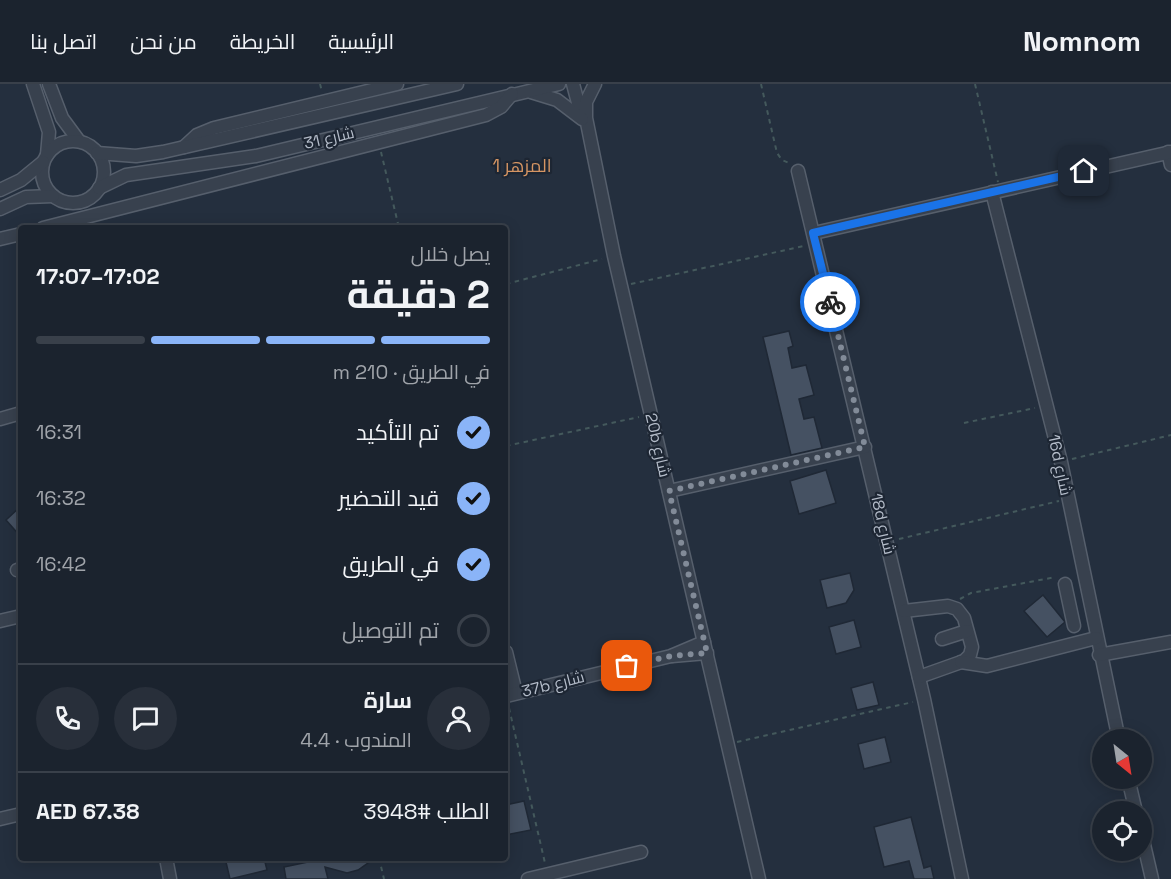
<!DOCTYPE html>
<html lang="ar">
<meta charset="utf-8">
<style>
body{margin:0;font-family:"Space Grotesk",Cairo,sans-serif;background:#282f3a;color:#f1f3f6;direction:rtl;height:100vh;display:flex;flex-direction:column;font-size:22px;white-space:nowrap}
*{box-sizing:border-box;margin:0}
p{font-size:20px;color:#a0a4aa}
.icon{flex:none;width:33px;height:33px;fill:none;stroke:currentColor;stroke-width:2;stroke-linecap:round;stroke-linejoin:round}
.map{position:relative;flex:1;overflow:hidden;direction:ltr}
.panel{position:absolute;left:18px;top:141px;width:490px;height:636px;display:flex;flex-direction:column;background:#1b232e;border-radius:6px;box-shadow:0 3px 15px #0003,0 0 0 2px #39404a;direction:rtl}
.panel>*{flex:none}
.needle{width:39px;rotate:150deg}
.fabs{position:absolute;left:1092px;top:645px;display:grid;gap:12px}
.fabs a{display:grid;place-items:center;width:60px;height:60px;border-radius:50%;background:#1b232e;box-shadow:0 3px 15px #0003,0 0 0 2px #39404a;font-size:30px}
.pin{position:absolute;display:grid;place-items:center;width:51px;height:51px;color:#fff;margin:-26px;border-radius:12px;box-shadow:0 3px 9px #0006}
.courier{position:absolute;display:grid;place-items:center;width:60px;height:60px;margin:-30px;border:4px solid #1a73e8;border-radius:50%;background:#fff;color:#222;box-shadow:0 2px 8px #0007}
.overview em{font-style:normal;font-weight:700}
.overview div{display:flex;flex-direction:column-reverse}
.overview{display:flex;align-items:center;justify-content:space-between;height:102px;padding:0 18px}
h1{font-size:39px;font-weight:700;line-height:45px}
.bar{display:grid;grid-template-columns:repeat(4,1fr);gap:9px 6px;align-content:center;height:72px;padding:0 18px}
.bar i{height:8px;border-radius:4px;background:#39404a}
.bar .selected{background:#8ab4f8}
.bar p{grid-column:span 4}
.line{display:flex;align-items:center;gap:15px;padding:0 18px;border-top:2px solid #39404a}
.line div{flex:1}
.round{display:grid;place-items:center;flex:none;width:63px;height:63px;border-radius:32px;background:#282f3a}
ol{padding:0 18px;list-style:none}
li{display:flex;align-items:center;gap:18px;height:66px}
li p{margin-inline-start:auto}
li .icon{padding:6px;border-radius:50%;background:#8ab4f8;color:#111;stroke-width:4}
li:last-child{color:#a0a4aa}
li i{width:33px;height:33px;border:3px solid #39404a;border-radius:50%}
header{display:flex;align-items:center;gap:36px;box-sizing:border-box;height:84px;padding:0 30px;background:#1b232e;border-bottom:2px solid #39404a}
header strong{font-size:28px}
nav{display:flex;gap:33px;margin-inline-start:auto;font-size:21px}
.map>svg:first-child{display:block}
</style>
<header>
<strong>Nomnom</strong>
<nav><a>الرئيسية</a><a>الخريطة</a><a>من نحن</a><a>اتصل بنا</a></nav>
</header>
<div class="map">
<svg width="1171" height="795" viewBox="0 0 1171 795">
<rect width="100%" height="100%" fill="#242f3e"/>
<!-- building -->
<g fill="#455162" stroke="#1f2835" stroke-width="1.5">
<path d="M 789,247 L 793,262 L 788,264 L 792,284 L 806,281 L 814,311 L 799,315 L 804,335 L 814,333 L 822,364 L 791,371 L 763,253 Z"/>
<path d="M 826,386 L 836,419 L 799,430 L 790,397 Z"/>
<path d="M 21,422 L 21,453 L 6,436 Z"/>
<path d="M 850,489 L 854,506 L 846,519 L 827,524 L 820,496 Z"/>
<path d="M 1043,511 L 1065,538 L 1047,553 L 1024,527 Z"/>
<path d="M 854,536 L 861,563 L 836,570 L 829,543 Z"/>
<path d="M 873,598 L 879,621 L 857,626 L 851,604 Z"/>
<path d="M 885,653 L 891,678 L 864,685 L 858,660 Z"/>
<path d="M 524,717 L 531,746 L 506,751 L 506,721 Z"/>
<path d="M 911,733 L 924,784 L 931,782 L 934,795 L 914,795 L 909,777 L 884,783 L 874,743 Z"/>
<path d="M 225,774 L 264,774 L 267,786 L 230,795 Z"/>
<path d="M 327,774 L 375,774 L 358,786 L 347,789 L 325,783 L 328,795 L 286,795 L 284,783 Z"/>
</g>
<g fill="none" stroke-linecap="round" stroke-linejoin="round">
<!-- minor casing -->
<g stroke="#565f6c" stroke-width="15">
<g id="minor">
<path d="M 33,0 L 49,48 L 47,71"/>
<path d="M 49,0 L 62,34 L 79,57"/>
<path d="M 573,0 L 582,34"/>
<path d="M 595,0 L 586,18 L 586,34 L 614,172 L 759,795"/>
<path d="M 531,8 L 557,16 L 582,35"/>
<circle cx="73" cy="88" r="31"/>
<path d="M 184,63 L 197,51 L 214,44 L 397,0"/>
<path d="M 1168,68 L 1171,81"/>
<path d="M 97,69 L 136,72 L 163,68 L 457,0"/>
<path d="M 798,87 L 924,615 L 962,795"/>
<path d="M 99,104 L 126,91 L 256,72 L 559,0"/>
<path d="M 0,106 L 21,96 L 43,78"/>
<path d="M 992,108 L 1061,378 L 1119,656"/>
<path d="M 0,125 L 26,113 L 53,112"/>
<path d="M 43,144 L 486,31 L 501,23 L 512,10"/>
<path d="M 814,149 L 1171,68"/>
<path d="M 0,155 L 21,150"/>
<path d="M 0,335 L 21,329"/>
<path d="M 669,407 L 865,363"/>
<path d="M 17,486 L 21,485"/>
<path d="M 1065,500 L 1074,542"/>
<path d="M 904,527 L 948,522 L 957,525 L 964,534 L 972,563 L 970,571 L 964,577 L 919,593"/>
<path d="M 0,537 L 21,532"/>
<path d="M 942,555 L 967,547"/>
<path d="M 506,568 L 516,609"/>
<path d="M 1099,571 L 1171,558"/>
<path d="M 672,572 L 707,569"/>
<path d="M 961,578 L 987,582 L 1096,554"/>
<path d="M 506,612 L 671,572 L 704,558"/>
<path d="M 1128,694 L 1136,728"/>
<path d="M 0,735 L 21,730"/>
<path d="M 1142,752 L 1152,795"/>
<path d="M 166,774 L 170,795"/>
<path d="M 528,795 L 641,768"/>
</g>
</g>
<!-- path -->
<g stroke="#44595c" stroke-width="2" stroke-dasharray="4.5 4.5" stroke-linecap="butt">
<path d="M 320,0 L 322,8"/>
<path d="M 761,0 L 777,69 L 782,76 L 789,79"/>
<path d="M 975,0 L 998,98"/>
<path d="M 381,68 L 399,144"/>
<path d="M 506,200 L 602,175"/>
<path d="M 631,200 L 804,162"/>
<path d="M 964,339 L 1035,324"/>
<path d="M 506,362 L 639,333"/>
<path d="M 1072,375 L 1171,351"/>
<path d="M 899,455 L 1059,417"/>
<path d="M 960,515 L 971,509 L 1056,493"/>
<path d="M 509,624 L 545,779"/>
<path d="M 737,658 L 913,618"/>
<path d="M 379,774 L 384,795"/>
</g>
<!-- minor -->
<use href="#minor" stroke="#38414e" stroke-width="12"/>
</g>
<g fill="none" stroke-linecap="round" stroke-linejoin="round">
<!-- done -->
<path stroke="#828b98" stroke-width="6" stroke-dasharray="0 10.8" d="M 627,582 L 671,572 L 707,569 L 669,407 L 865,363 L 830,218"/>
<!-- route -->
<path stroke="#1a73e8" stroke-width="8" d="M 830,218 L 813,149 L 1084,87"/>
</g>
<g text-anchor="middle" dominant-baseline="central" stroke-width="4.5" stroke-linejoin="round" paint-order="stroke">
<!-- street labels -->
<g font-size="16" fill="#b4bcc9" stroke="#1d2633">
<text transform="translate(329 54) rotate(-13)">شارع 31</text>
<text transform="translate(658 361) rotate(77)">20b شارع</text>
<text transform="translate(1060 381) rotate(78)">16d شارع</text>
<text transform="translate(883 440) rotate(77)">18d شارع</text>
<text transform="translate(553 600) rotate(-14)">37b شارع</text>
</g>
<!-- neighbourhood labels -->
<g font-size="18" fill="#d59563" stroke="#1d2633">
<text x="522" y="81">المزهر 1</text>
</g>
</g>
</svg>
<div class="fabs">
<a><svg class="needle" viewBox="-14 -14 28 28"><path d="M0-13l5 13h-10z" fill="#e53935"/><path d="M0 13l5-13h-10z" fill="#a0a4aa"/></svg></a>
<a><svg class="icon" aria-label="locate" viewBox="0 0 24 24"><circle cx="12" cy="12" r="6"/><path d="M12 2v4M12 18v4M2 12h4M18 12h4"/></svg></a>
</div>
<div class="pin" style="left:627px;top:582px;background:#ea580c"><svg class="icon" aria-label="bag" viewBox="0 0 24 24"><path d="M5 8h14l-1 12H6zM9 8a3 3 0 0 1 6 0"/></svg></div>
<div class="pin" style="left:1084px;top:87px;background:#1f2937"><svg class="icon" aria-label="home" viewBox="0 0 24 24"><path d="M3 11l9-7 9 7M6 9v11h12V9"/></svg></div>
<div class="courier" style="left:830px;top:218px"><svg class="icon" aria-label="bike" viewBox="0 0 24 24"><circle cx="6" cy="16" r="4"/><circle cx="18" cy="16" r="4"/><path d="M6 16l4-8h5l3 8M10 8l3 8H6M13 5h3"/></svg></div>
<section class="panel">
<div class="overview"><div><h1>2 دقيقة</h1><p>يصل خلال</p></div><em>17:02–17:07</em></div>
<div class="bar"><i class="selected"></i><i class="selected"></i><i class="selected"></i><i></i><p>في الطريق · 210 m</p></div>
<ol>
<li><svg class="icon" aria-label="check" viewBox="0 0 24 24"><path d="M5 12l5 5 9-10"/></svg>تم التأكيد<p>16:31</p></li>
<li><svg class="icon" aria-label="check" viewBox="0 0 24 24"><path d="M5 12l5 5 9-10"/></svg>قيد التحضير<p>16:32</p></li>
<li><svg class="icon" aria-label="check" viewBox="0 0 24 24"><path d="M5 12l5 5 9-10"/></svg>في الطريق<p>16:42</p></li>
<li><i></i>تم التوصيل</li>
</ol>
<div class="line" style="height:108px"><a class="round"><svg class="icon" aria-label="person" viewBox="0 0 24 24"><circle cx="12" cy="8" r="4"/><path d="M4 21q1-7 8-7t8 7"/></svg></a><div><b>سارة</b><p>المندوب · 4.4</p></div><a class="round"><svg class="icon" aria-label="chat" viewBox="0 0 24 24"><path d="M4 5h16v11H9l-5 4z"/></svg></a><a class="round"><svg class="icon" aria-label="phone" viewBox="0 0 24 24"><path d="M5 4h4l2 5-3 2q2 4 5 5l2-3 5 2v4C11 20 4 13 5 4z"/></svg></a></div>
<div class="line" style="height:78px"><div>الطلب #3948</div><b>AED 67.38</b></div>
</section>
</div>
